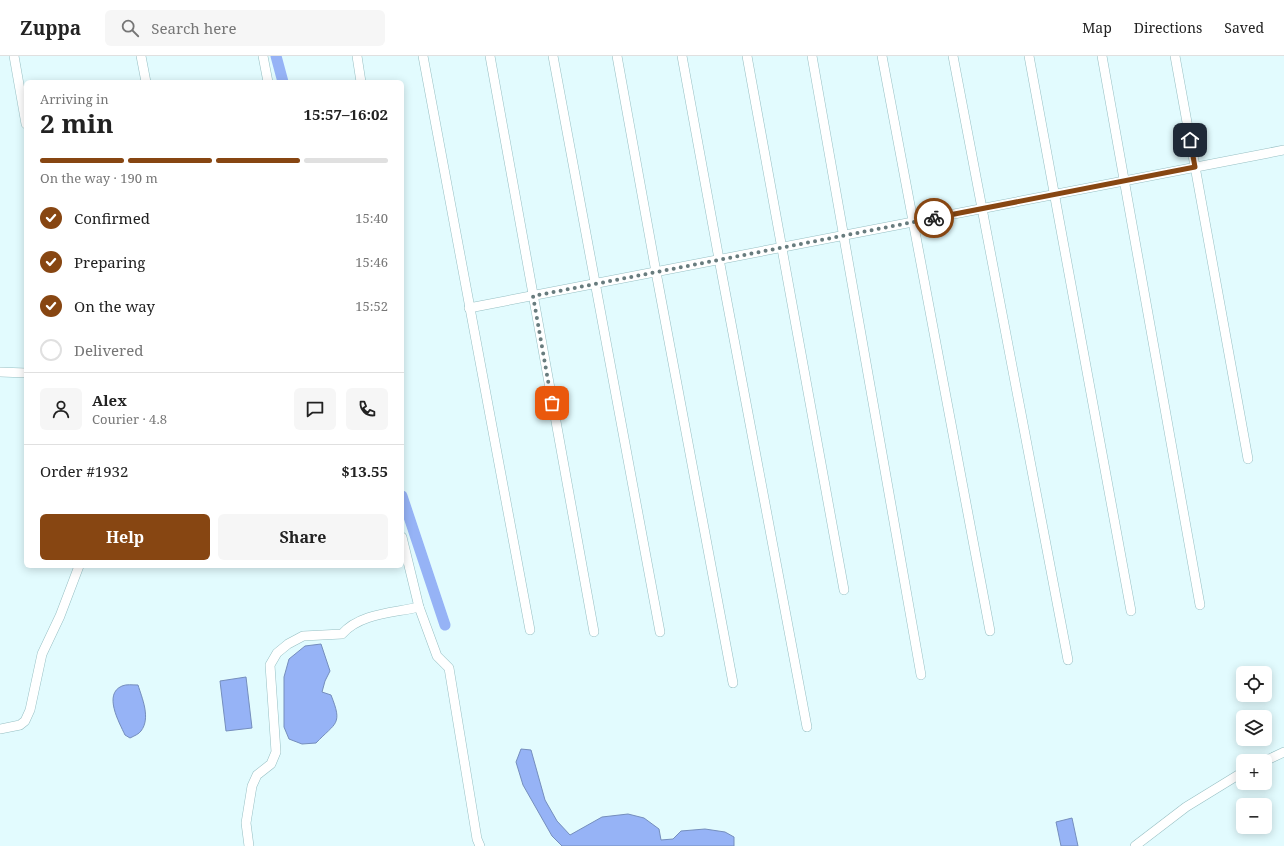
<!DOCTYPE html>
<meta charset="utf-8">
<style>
body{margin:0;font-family:"Noto Serif",serif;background:#f6f6f6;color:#222;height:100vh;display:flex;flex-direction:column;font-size:15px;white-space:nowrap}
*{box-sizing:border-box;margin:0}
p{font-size:13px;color:#767676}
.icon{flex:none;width:22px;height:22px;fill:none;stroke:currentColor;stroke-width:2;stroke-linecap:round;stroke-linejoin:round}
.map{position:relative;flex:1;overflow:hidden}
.sheet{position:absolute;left:24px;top:24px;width:380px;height:488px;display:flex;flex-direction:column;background:#fff;border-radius:6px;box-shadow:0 2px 10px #0003}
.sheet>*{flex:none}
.tools{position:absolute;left:1236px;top:610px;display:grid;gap:8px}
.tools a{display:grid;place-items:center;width:36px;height:36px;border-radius:6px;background:#fff;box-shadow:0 2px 10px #0003;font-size:20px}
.pin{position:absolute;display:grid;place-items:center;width:34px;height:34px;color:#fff;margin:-17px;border-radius:8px;box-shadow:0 2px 6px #0006}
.courier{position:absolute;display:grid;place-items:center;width:40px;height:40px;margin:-20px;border:3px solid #874612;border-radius:50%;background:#fff;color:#222;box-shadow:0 1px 5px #0007}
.summary em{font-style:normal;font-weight:700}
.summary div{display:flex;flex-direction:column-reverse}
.summary{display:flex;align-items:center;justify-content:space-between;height:68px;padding:0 16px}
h1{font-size:26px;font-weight:700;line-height:30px}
.bar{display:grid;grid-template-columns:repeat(4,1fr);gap:6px 4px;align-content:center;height:48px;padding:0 16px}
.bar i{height:5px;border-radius:3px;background:#e0e0e0}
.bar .on{background:#874612}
.bar p{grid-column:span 4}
.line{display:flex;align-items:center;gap:10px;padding:0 16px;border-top:1px solid #e0e0e0}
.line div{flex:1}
.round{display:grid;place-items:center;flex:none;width:42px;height:42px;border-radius:6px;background:#f6f6f6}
ol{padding:0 16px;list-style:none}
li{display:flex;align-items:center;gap:12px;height:44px}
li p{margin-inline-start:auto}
li .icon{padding:4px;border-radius:50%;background:#874612;color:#fff;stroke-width:4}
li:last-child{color:#767676}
li i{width:22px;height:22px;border:2px solid #e0e0e0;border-radius:50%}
.primary-button{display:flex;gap:8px;margin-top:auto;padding:8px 16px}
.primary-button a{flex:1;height:46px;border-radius:6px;background:#874612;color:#fff;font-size:16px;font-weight:700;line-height:46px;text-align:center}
.primary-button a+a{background:#f6f6f6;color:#222}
header{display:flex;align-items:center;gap:24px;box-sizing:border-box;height:56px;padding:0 20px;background:#fff;border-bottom:1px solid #e0e0e0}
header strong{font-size:19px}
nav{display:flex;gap:22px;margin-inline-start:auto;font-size:14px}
.search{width:280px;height:36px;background:#f6f6f6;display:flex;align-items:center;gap:10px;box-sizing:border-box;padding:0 14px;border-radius:6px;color:#767676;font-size:15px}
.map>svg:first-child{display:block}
</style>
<header>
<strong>Zuppa</strong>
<div class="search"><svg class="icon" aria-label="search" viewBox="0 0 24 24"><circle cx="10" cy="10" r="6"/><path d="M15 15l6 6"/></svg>Search here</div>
<nav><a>Map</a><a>Directions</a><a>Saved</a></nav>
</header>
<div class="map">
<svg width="1284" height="790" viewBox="0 0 1284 790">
<rect width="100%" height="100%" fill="#e2fbfe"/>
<!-- water -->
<g fill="#96b3f6" stroke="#758ebd">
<path d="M 321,588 L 330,615 L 325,625 L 322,636 L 331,639 C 343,669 336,666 316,687 L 302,688 L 289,683 L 284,671 L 284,621 L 289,603 L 305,590 Z"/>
<path d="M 246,621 L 252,672 L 226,675 L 220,625 Z"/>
<path d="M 138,629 C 142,642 151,662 141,675 C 139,678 134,680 130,682 L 125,679 C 119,666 103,638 122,630 C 126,628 133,629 138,629 Z"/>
<path d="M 521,693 L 531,694 L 545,744 L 557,765 L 570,779 L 602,761 L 628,758 L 644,762 L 659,773 L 661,784 L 673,783 L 681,775 L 705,773 L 725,776 L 734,781 L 734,790 L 562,790 L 552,780 L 523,729 L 516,706 Z"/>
<path d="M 1072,762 L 1078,790 L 1061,790 L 1056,766 Z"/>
</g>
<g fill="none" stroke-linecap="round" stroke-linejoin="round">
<!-- canal -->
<g stroke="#96b3f6" stroke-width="11">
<path d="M 276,0 L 283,26"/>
<path d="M 402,440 L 445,569"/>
</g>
<!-- street casing -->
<g stroke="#96bfc3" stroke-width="10">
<g id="street">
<path d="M 14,0 L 26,68"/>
<path d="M 141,0 L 146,26"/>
<path d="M 263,0 L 268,26"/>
<path d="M 357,0 L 361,26"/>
<path d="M 423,0 L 530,574"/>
<path d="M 490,0 L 594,576"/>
<path d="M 553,0 L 660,576"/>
<path d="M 617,0 L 656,216 L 733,627"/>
<path d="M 682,0 L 719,203 L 807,671"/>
<path d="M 747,0 L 844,534"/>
<path d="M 812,0 L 921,619"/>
<path d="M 882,0 L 990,575"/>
<path d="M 953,0 L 1068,604"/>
<path d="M 1029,0 L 1131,555"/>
<path d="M 1102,0 L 1200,549"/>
<path d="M 1175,0 L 1248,403"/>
<path d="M 469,252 L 1284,94"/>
<path d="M 0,316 L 26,317"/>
<path d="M 402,481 L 419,551 L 437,600 L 449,612 L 477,783 L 480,790"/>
<path d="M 0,673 L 20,669 L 25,665 L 30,654 L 42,598 L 60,560 L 79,510"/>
<path d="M 1265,705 L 1284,696"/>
<path d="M 249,790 L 246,767 L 252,730 L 257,719 L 271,708 L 276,696 L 270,609 L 277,597 L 288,588 L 303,580 L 342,578 C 360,557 394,557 419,551"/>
<path d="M 1135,790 L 1186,751 L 1243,716"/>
</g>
</g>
<!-- street -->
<use href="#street" stroke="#fff" stroke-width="9"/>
</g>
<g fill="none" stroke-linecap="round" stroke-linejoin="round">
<!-- done -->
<path stroke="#687c7e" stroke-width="4" stroke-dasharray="0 7.2" d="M 552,347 L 533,240 L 934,162"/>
<!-- route -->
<path stroke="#874612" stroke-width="5" d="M 934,162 L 1195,111 L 1190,84"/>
</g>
</svg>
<div class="tools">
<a><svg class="icon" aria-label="locate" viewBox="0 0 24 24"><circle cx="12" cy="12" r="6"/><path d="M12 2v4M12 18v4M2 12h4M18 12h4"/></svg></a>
<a><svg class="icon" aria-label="layers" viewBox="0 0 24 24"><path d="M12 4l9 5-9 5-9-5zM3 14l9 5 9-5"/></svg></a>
<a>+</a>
<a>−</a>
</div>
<div class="pin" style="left:552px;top:347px;background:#ea580c"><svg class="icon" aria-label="bag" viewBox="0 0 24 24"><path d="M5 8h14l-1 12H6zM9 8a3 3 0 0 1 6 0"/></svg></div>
<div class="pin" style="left:1190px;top:84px;background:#1f2937"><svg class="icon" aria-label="home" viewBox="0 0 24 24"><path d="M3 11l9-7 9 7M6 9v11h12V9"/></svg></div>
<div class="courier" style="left:934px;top:162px"><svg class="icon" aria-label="bike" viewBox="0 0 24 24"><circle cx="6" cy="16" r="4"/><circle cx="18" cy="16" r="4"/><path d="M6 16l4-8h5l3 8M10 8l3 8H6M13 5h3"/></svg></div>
<section class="sheet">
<div class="summary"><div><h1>2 min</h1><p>Arriving in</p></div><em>15:57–16:02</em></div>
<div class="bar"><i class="on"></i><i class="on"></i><i class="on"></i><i></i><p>On the way · 190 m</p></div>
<ol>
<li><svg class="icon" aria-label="check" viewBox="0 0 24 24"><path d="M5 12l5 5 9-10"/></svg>Confirmed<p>15:40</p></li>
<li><svg class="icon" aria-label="check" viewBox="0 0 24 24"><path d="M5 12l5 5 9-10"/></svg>Preparing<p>15:46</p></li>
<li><svg class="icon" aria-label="check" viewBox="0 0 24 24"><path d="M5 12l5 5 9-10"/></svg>On the way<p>15:52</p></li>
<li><i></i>Delivered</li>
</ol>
<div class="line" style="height:72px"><a class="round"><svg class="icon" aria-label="person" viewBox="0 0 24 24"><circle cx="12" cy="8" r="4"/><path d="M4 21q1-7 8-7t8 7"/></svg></a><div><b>Alex</b><p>Courier · 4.8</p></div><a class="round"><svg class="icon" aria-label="chat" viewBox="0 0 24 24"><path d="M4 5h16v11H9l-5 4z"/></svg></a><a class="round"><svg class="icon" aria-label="phone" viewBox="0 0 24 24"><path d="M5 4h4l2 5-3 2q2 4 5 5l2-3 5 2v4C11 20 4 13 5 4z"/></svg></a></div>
<div class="line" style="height:52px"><div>Order #1932</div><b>$13.55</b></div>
<div class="primary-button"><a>Help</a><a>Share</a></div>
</section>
</div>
